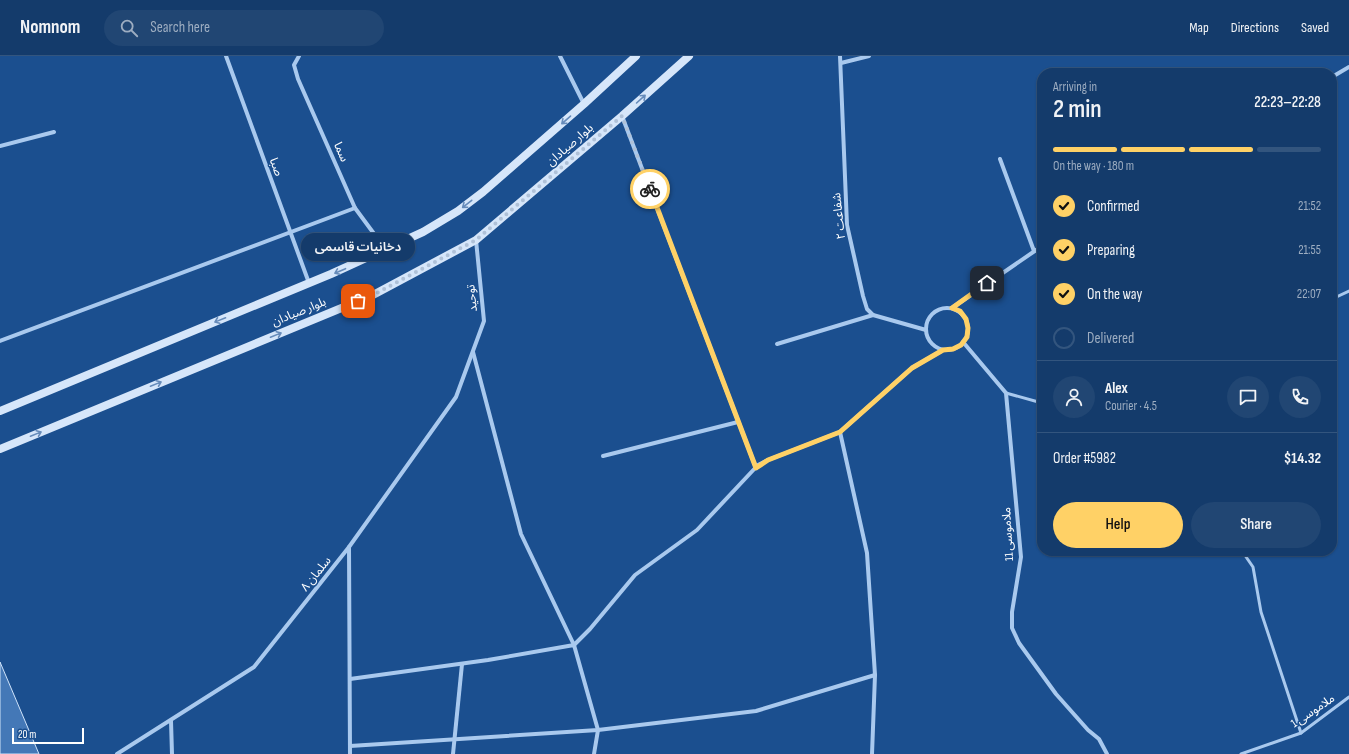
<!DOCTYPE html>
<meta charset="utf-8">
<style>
body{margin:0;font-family:"Sofia Sans Condensed","Noto Sans Arabic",sans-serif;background:#214673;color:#f1f3f6;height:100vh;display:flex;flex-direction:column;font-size:15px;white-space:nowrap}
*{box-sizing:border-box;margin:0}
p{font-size:13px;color:#9dadc1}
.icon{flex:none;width:22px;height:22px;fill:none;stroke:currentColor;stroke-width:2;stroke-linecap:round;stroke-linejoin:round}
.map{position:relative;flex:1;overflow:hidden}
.details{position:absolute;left:1037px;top:12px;width:300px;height:488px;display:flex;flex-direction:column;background:#143b6b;border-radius:16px;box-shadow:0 1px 3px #0004,0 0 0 1px #33557e}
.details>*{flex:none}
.scale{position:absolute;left:12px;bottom:10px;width:72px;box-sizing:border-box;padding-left:4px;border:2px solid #fff;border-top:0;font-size:11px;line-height:14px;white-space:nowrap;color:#fff;-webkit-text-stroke:3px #1b4f8f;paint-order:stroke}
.pin{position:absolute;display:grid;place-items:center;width:34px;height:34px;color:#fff;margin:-17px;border-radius:8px;box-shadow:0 2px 6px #0006}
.courier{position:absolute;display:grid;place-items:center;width:40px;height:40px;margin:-20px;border:3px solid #ffd166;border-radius:50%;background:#fff;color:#222;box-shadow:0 1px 5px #0007}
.bubble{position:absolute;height:28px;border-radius:14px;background:#143b6b;box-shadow:0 1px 3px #0004,0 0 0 1px #33557e;font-size:13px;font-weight:600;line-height:28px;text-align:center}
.overview em{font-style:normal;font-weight:600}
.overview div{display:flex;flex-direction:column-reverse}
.overview{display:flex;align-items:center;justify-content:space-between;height:68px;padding:0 16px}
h1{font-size:26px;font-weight:600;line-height:30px}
.bar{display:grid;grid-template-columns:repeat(4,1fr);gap:6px 4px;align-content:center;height:48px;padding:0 16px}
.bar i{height:5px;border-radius:3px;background:#33557e}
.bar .active{background:#ffd166}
.bar p{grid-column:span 4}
.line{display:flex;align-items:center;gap:10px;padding:0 16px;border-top:1px solid #33557e}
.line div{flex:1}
.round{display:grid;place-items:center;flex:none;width:42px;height:42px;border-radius:21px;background:#214673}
ol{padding:0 16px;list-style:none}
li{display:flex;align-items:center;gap:12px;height:44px}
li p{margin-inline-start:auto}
li .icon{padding:4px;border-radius:50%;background:#ffd166;color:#111;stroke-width:4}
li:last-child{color:#9dadc1}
li i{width:22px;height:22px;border:2px solid #33557e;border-radius:50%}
.cta{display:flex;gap:8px;margin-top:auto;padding:8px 16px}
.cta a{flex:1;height:46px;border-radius:24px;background:#ffd166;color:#111;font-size:16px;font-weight:600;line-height:46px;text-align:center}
.cta a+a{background:#214673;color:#f1f3f6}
header{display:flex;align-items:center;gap:24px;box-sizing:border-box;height:56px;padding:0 20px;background:#143b6b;border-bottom:1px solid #33557e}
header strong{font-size:19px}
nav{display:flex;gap:22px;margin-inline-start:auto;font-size:14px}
.search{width:280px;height:36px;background:#214673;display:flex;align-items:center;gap:10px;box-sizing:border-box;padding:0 14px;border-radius:22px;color:#9dadc1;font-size:15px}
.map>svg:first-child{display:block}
</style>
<header>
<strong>Nomnom</strong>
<div class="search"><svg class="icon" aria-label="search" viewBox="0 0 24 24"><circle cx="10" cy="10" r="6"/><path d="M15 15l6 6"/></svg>Search here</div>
<nav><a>Map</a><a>Directions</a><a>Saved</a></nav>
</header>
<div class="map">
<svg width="1349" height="698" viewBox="0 0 1349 698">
<rect width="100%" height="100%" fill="#1b4f8f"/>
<!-- building -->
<path fill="#4478b7" stroke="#cfe3fa" d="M 0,606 L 39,698 L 0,698 Z"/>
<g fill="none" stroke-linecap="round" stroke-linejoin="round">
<!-- service -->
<g stroke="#a9c9ee" stroke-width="3">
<path d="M 1332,243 L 1349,235"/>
<path d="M 1006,337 L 1042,347"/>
<path d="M 1242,495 L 1253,511 L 1261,556 L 1301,677"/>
<path d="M 1241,698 L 1301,677 L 1349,641"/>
</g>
<!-- minor -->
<g stroke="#a9c9ee" stroke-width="4">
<path d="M 226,0 L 309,227"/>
<path d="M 299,0 L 294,9 L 298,23 L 355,152 L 386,194"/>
<path d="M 560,0 L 584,48"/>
<path d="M 840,0 L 847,169 L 863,240 L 867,253 L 873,259 L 926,274"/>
<path d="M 841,7 L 869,0"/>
<path d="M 1332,21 L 1349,11"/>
<path d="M 622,60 L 756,412"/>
<path d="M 0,90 L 54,76"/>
<path d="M 1000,103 L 1034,195"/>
<path d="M 952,252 L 1042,190"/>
<circle cx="947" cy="273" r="21"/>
<path d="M 0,285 L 355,152"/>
<path d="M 963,286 L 1006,337 L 1021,501 L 1012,556 L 1012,572 L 1019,587 L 1056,638 L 1088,674 L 1099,683 L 1107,698"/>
<path d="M 777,288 L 873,259"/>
<path d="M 473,296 L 521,478 L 574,589 L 590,573 L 635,519 L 697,474 L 758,409 L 768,404 L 840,376 L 912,312 L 943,294"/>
<path d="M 840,376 L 867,497 L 875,619 L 872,698"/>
<path d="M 603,400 L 738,366"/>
<path d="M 349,491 L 350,698"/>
<path d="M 350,623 L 488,604 L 574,589 L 598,674 L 594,698"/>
<path d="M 171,665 L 172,698"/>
<path d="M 350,690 L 598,674 L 756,655 L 875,619"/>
<path d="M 117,698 L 254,611 L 349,491 L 456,341 L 484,265 L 476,184"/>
<path d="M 453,698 L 462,608"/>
</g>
<!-- secondary -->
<g stroke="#d6e6fa" stroke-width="8">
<path d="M 0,355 L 331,218 L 423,176 L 458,155 L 483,136 L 584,48 L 636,0"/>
<path d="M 0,393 L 373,239 L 476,184 L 622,60 L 689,0"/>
</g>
</g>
<!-- one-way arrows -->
<defs><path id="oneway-shaft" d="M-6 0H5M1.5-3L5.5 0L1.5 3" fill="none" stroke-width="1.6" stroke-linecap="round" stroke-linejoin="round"/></defs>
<g stroke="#668bba">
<use href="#oneway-shaft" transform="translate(641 43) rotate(-42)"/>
<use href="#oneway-shaft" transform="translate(566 64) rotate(139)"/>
<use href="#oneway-shaft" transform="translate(467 148) rotate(142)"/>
<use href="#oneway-shaft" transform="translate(340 215) rotate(157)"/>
<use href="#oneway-shaft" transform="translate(220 264) rotate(158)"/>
<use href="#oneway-shaft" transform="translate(276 279) rotate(-22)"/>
<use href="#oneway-shaft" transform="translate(156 328) rotate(-22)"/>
<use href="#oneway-shaft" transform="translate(36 378) rotate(-22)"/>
</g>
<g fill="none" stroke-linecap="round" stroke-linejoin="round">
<!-- done -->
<path stroke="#afc1d8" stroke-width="4" stroke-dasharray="0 7.2" d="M 358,245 L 373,239 L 476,184 L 622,60 L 650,133"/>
<!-- route -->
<path stroke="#ffd166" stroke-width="5" d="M 650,133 L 756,412 L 768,404 L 840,376 L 912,312 L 943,294 L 953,293 L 961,289 L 967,281 L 968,272 L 966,263 L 960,255 L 952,252 L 987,227"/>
</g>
<g text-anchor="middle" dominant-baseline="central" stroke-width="3" stroke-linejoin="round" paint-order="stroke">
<!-- street labels -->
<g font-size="12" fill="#fff" stroke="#1b4f8f">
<text transform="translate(570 89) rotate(-41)">بلوار صیادان</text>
<text transform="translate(341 96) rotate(66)">سما</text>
<text transform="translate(276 111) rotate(70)">صبا</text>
<text transform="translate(839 160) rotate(-96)">شفاعت ۲</text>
<text transform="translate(472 242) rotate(-96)">توحید</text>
<text transform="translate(299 256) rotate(-22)">بلوار صیادان</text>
<text transform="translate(1008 478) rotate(-93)">ملاموسی 11</text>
<text transform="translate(316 518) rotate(-51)">سلمان ۸</text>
<text transform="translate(1313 655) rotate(-34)">ملاموسی 1</text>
</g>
</g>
</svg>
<div class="scale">20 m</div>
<div class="pin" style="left:358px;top:245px;background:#ea580c"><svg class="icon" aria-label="bag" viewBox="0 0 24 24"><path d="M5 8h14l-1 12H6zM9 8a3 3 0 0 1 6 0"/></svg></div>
<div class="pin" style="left:987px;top:227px;background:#1f2937"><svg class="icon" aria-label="home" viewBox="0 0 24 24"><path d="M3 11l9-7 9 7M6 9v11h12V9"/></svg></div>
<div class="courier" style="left:650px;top:133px"><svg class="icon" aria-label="bike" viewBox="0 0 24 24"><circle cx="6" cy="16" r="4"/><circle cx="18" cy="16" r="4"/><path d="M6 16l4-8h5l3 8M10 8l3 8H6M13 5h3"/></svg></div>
<div class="bubble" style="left:301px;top:177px;width:114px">دخانیات قاسمی</div>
<section class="details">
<div class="overview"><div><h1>2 min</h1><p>Arriving in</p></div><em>22:23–22:28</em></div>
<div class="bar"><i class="active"></i><i class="active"></i><i class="active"></i><i></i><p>On the way · 180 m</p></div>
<ol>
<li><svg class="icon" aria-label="check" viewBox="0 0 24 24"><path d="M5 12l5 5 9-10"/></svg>Confirmed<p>21:52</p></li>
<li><svg class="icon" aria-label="check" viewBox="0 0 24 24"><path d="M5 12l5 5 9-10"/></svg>Preparing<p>21:55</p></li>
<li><svg class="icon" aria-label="check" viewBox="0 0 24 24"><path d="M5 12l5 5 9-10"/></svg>On the way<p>22:07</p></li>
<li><i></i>Delivered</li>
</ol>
<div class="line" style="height:72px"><a class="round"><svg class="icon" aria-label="person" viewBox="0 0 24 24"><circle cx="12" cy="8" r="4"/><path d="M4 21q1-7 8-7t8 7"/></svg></a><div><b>Alex</b><p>Courier · 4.5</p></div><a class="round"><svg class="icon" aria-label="chat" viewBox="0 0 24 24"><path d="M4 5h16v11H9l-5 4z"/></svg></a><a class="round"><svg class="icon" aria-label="phone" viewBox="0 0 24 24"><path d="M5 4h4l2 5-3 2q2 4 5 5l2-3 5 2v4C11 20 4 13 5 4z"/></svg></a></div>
<div class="line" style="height:52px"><div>Order #5982</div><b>$14.32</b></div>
<div class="cta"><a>Help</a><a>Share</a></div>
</section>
</div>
